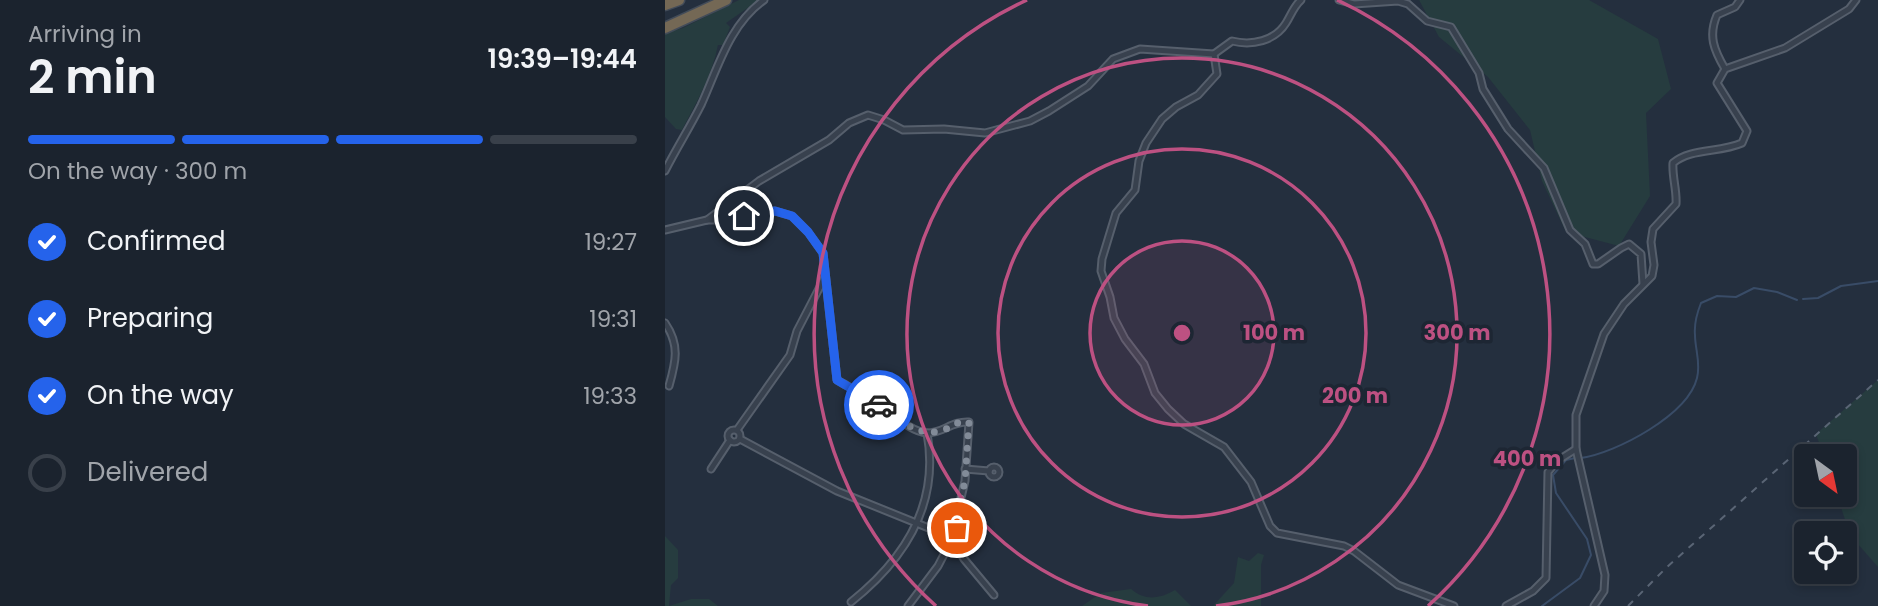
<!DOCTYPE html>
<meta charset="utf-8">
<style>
body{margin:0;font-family:Poppins,sans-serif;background:#282f3a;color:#f1f3f6;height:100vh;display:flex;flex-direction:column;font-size:26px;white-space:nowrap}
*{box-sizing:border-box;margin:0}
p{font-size:23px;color:#a0a4aa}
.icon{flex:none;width:38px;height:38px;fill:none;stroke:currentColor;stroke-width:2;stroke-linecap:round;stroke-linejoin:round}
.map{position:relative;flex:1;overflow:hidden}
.details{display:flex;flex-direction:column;background:#1b232e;width:665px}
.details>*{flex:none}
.needle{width:46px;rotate:147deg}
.fabs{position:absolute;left:1129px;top:444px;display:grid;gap:14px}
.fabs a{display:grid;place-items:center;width:63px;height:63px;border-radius:7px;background:#1b232e;box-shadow:0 4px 10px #0003,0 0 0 2px #39404a;font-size:35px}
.pin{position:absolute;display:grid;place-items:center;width:60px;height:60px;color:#fff;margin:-30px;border:4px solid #fff;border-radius:50%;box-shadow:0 2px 7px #0007}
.courier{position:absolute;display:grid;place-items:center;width:70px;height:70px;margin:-35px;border:5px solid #2563eb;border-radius:50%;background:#fff;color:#222;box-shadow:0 2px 9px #0007}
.headline em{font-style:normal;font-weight:600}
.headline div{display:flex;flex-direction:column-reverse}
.headline{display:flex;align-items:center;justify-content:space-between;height:119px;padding:0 28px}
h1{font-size:46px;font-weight:600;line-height:52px}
.bar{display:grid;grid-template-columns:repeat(4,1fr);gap:10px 7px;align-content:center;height:84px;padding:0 28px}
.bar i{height:9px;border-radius:5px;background:#39404a}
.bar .active{background:#2563eb}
.bar p{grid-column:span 4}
ol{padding:0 28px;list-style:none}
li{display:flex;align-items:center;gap:21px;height:77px}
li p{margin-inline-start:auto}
li .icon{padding:7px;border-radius:50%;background:#2563eb;color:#fff;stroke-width:4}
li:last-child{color:#a0a4aa}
li i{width:38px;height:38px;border:4px solid #39404a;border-radius:50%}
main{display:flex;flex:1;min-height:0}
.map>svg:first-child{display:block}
</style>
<main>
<section class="details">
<div class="headline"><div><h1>2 min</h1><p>Arriving in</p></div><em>19:39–19:44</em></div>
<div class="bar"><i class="active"></i><i class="active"></i><i class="active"></i><i></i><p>On the way · 300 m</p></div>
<ol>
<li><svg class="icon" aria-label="check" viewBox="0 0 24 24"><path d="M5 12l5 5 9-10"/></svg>Confirmed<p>19:27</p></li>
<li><svg class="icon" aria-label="check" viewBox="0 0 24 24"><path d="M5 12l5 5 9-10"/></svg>Preparing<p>19:31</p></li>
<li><svg class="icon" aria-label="check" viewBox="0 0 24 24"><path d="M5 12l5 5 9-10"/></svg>On the way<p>19:33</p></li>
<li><i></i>Delivered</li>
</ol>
</section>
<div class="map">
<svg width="1213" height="606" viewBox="0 0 1213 606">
<rect width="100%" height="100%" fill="#242f3e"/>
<!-- green -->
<g fill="#263c3f">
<path d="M 74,0 L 94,0 L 61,23 L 65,27 L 58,45 L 53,45 C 47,76 31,103 17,130 L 11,129 L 0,117 L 0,33 L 18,28 Z"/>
<path d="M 754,0 L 924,0 L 993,39 L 1006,89 L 981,113 L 985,196 L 954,246 L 901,232 L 877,181 L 865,130 L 823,77 L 774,37 Z"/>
<path d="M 1213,380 L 1213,567 L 1185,535 L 1172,495 L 1180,495 L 1180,457 L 1159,457 L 1151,434 Z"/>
<path d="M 0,536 L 13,550 L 13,578 L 6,585 L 4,606 L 26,599 L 44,599 L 53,606 L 0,606 Z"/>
<path d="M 593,553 L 599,555 L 596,565 L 596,606 L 548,606 L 569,583 L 573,557 L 584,561 Z"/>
<path d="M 466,589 C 480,601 495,599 510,590 L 526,606 L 417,606 L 436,593 Z"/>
</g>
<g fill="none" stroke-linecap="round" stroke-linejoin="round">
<!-- stream -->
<g stroke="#394c67" stroke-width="2">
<path d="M 1138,299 L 1153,298 L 1176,286 L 1213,281"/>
<path d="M 916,458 C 951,453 1023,415 1032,378 C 1036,363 1030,349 1030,335 C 1029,324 1032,313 1036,303 L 1052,296 L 1071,297 L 1089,288 L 1112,292 L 1132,300"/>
<path d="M 877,606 L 915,578 L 926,555 L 922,539 L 891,493 L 888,475 L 901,460 L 910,458"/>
</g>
<!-- minor casing -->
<g stroke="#565f6c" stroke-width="9">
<g id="minor">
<path d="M 674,0 L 689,4 L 733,1 L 743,4 L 762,21 L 786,27 L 814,73 L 818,89 L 843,129 L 879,168 L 905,230 L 920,244 L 928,264 L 933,264 L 956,248 L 964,244 L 976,254 L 978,284"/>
<path d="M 549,54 L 552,74 L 533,95 L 511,107 L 497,119 L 481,143 L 474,161 L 470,190 L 451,213 L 437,259 L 436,271 L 445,297 L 449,318 L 460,339 L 479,364 L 490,393 L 503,409 L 519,424 L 559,447 L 586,482 L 605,526 L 612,533 L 679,546 L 689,551 L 733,585 L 789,606"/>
<path d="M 1060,69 C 1049,50 1043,36 1052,15 L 1070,7 L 1075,0"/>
<path d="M 0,171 C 11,149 25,127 36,105 C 53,68 64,25 99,0"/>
<path d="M 42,220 L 60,220 L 110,211 L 127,216 L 143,232 L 158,253 L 172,380 C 186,388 201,396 215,405 C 229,414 245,432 262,433 C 279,433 286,421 304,422 L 300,481 L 289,527"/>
<path d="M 0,230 L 42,220 L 94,181 L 164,140 L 184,123 L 203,115 L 219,120 L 238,130 L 279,129 L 320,133 L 365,121 L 384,111 L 423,86 L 448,59 L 475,49 L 549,54 L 567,41 C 587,46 610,41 621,23 C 626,15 629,6 636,0"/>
<path d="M 0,323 C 15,345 11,361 4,386"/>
<circle cx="69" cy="436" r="6"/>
<path d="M 72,430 L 125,355 L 132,331 L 160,277"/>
<path d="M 75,439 L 172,491 L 281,535"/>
<circle cx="329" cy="472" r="5"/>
<path d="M 46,469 L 65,440"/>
<path d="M 300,469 L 324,471"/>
<circle cx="288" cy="534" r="7"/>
<path d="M 289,541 L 299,559 L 329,595"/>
<path d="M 186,602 C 240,559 275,504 262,433"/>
<path d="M 243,606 L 273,566 L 286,541"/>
<path d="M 841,606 L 868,591 L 881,578 L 883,472 L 892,461 L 911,449"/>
<path d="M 929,606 L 939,591 L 940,575 L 911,449 L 911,415 L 939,334 L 959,304 L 987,276 L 989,265 L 986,242 L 988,229 L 1011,204 C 1012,190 1007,177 1008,163 C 1026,148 1054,153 1077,143 L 1082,131 L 1052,83 L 1060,69 L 1120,48 L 1184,9 L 1191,0"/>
</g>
</g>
<!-- motorway casing -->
<g stroke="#434c59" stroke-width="13">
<g id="motorway">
<path d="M 0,5 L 14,0"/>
<path d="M 0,28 L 61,0"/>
</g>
</g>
<!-- minor -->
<use href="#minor" stroke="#38414e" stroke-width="5"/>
<!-- motorway -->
<use href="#motorway" stroke="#746855" stroke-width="10"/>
<!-- rail -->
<path stroke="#5a6575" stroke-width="2" stroke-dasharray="7 7" stroke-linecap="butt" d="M 963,606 L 1002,567 L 1213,380"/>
</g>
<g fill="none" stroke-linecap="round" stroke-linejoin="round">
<!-- done -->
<path stroke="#828b98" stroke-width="7" stroke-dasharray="0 12.6" d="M 214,405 C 233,418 253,439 278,430 C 290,426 290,421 304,422 L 300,481 L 289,527 L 292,528"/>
<!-- route -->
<path stroke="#2563eb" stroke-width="9" d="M 79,216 L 110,211 L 127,216 L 143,232 L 158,253 L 172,380 L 214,405"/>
</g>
<!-- distance rings -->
<circle cx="517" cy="333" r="92" fill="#bd5182" fill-opacity=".12"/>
<g fill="none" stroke="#bd5182" stroke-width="3.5">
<circle cx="517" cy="333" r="92"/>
<circle cx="517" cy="333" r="184"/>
<path d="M483 606A275 275 0 1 1 551 606"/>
<path d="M271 606A367 367 0 0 1 362 0M672 0A367 367 0 0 1 763 606"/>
</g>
<circle cx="517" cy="333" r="10" fill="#bd5182" stroke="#1d2633" stroke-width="3.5"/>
<g font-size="21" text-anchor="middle" font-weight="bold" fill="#bd5182" stroke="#1d2633" stroke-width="7" stroke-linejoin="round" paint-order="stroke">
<text x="609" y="340">100 m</text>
<text x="792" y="340">300 m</text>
<text x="690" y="403">200 m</text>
<text x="862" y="466">400 m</text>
</g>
</svg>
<div class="fabs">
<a><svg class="needle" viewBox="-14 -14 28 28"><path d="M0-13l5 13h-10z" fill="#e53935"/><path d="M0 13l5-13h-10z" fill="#a0a4aa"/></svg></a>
<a><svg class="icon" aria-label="locate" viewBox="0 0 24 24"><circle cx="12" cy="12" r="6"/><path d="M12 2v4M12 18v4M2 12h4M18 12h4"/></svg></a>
</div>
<div class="pin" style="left:292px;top:528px;background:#ea580c"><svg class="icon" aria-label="bag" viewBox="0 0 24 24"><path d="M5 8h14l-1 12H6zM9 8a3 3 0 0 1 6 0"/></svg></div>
<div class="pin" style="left:79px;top:216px;background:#1f2937"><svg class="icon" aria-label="home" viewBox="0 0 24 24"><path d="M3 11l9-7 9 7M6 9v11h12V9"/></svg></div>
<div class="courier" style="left:214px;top:405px"><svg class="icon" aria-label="car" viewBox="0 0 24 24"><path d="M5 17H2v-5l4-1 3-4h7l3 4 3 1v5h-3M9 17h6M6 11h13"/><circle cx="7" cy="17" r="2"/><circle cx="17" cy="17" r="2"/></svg></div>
</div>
</main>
